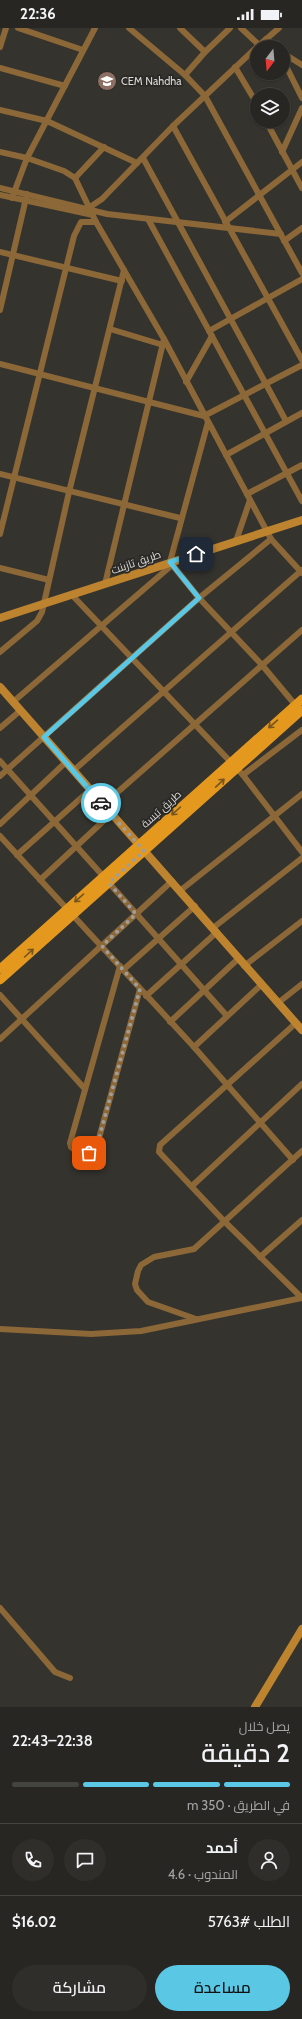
<!DOCTYPE html>
<html lang="ar">
<meta charset="utf-8">
<style>
body{margin:0;font-family:Cabin,Cairo,sans-serif;background:#2f2e2a;color:#f1f3f6;direction:rtl;height:100vh;display:flex;flex-direction:column;font-size:15px;white-space:nowrap}
*{box-sizing:border-box;margin:0}
p{font-size:13px;color:#a4a5a5}
.icon{flex:none;width:22px;height:22px;fill:none;stroke:currentColor;stroke-width:2;stroke-linecap:round;stroke-linejoin:round}
.map{position:relative;height:1679px;overflow:hidden;direction:ltr}
.side{display:flex;flex-direction:column;background:#272622;flex:1}
.side>*{flex:none}
.needle{width:26px;rotate:196deg}
.fabs{position:absolute;left:250px;top:12px;display:grid;gap:8px}
.fabs a{display:grid;place-items:center;width:40px;height:40px;border-radius:50%;background:#272622;box-shadow:0 1px 3px #0004,0 0 0 1px #434340;font-size:20px}
.pin{position:absolute;display:grid;place-items:center;width:34px;height:34px;color:#fff;margin:-17px;border-radius:8px;box-shadow:0 2px 6px #0006}
.courier{position:absolute;display:grid;place-items:center;width:40px;height:40px;margin:-20px;border:3px solid #5ac8e5;border-radius:50%;background:#fff;color:#222;box-shadow:0 1px 5px #0007}
.head em{font-style:normal;font-weight:600}
.head div{display:flex;flex-direction:column-reverse}
.head{display:flex;align-items:center;justify-content:space-between;height:68px;padding:0 12px}
h1{font-size:26px;font-weight:600;line-height:30px}
.bar{display:grid;grid-template-columns:repeat(4,1fr);gap:6px 4px;align-content:center;height:48px;padding:0 12px}
.bar i{height:5px;border-radius:3px;background:#434340}
.bar .selected{background:#5ac8e5}
.bar p{grid-column:span 4}
.line{display:flex;align-items:center;gap:10px;padding:0 12px;border-top:1px solid #434340}
.line div{flex:1}
.round{display:grid;place-items:center;flex:none;width:42px;height:42px;border-radius:21px;background:#2f2e2a}
.primary-button{display:flex;gap:8px;margin-top:auto;padding:8px 12px}
.primary-button a{flex:1;height:46px;border-radius:24px;background:#5ac8e5;color:#111;font-size:16px;font-weight:600;line-height:46px;text-align:center}
.primary-button a+a{background:#2f2e2a;color:#f1f3f6}
.status{display:flex;justify-content:space-between;align-items:center;height:28px;padding:0 20px;background:#272622;direction:ltr}
.status svg{height:11px;fill:currentColor}
.map>svg:first-child{display:block}
</style>
<div class="status"><b>22:36</b><svg viewBox="0 0 49 12"><path d="M0 12V9h3v3zM5 12V6h3v6zM10 12V3h3v9zM15 12V0h3v12zM26 1h20v11H26zM47 4h2v5h-2z"/></svg></div>
<div class="map">
<svg width="302" height="1679" viewBox="0 0 302 1679">
<rect width="100%" height="100%" fill="#34332e"/>
<g fill="none" stroke-linecap="round" stroke-linejoin="round">
<!-- street -->
<g stroke="#8c6737" stroke-width="6">
<path d="M 18,0 L 83,22"/>
<path d="M 129,0 L 185,47 L 205,68 L 302,245"/>
<path d="M 180,0 L 205,24"/>
<path d="M 241,0 L 259,17"/>
<path d="M 266,11 L 275,19"/>
<path d="M 0,19 L 6,0"/>
<path d="M 257,19 L 279,0"/>
<path d="M 283,25 L 302,37"/>
<path d="M 283,32 L 302,70"/>
<path d="M 235,39 L 257,76"/>
<path d="M 0,40 L 65,58"/>
<path d="M 185,47 L 205,24 L 230,0"/>
<path d="M 0,82 L 47,93 L 137,135"/>
<path d="M 266,93 L 302,160"/>
<path d="M 173,98 L 302,332"/>
<path d="M 0,124 L 27,130 L 64,143 L 75,150 L 96,194 L 164,311 L 271,511 L 302,545"/>
<path d="M 282,124 L 302,80"/>
<path d="M 143,130 L 286,393"/>
<path d="M 75,150 L 104,119"/>
<path d="M 0,160 L 107,186 L 281,206"/>
<path d="M 0,167 L 93,187"/>
<path d="M 12,170 L 27,130 L 95,0"/>
<path d="M 90,179 L 102,171 L 173,98 L 257,19"/>
<path d="M 148,191 L 302,473"/>
<path d="M 225,194 L 302,134"/>
<path d="M 284,213 L 302,200"/>
<path d="M 0,224 L 122,253"/>
<path d="M 0,282 L 27,166"/>
<path d="M 110,301 L 163,317"/>
<path d="M 209,303 L 302,251"/>
<path d="M 0,336 L 204,388 L 302,337"/>
<path d="M 186,354 L 212,308"/>
<path d="M 208,394 L 170,534 L 199,570 L 262,637 L 297,679"/>
<path d="M 226,427 L 302,385"/>
<path d="M 0,446 L 180,490"/>
<path d="M 247,466 L 302,437"/>
<path d="M 0,506 L 74,208 L 81,194 L 96,194"/>
<path d="M 236,513 L 250,472"/>
<path d="M 0,540 L 49,552"/>
<path d="M 105,556 L 164,311"/>
<path d="M 72,567 L 243,747 L 302,824"/>
<path d="M 0,624 L 37,593 L 42,584 L 69,464 L 124,242"/>
<path d="M 13,674 L 172,537"/>
<path d="M 0,700 L 21,682"/>
<path d="M 0,733 L 103,848"/>
<path d="M 73,743 L 302,542"/>
<path d="M 243,747 L 302,702"/>
<path d="M 0,748 L 199,570 L 271,511"/>
<path d="M 103,777 L 302,602"/>
<path d="M 0,796 L 66,734"/>
<path d="M 0,808 L 194,1019 L 261,957"/>
<path d="M 17,827 L 90,762"/>
<path d="M 40,852 L 111,786"/>
<path d="M 109,855 L 227,988"/>
<path d="M 181,862 L 302,766"/>
<path d="M 213,900 L 302,830"/>
<path d="M 120,938 L 70,1115 L 71,1119 L 75,1122 L 89,1125 L 96,1121 L 140,961"/>
<path d="M 244,938 L 302,893"/>
<path d="M 123,942 L 195,878"/>
<path d="M 0,967 L 85,1061"/>
<path d="M 146,968 L 217,904"/>
<path d="M 278,975 L 302,956"/>
<path d="M 170,994 L 239,930"/>
<path d="M 296,995 L 160,1117 L 159,1124 L 224,1193 L 302,1270"/>
<path d="M 0,1011 L 172,853"/>
<path d="M 194,1019 L 293,1132"/>
<path d="M 192,1158 L 302,1056"/>
<path d="M 260,1229 L 302,1192"/>
<path d="M 196,1291 L 148,1274 L 137,1262 L 135,1256 L 138,1243 L 141,1237 L 154,1229 L 194,1221 L 302,1123"/>
<path d="M 0,1301 L 91,1306 L 141,1303 L 302,1270"/>
<path d="M 0,1580 L 55,1644 L 70,1650"/>
</g>
<!-- secondary -->
<g stroke="#bd832f" stroke-width="8">
<path d="M 0,590 L 302,492"/>
<path d="M 0,659 L 302,1002"/>
<path d="M 255,1679 L 302,1601"/>
</g>
<!-- primary -->
<g stroke="#e4981e" stroke-width="9">
<path d="M 0,941 L 302,671"/>
<path d="M 0,952 L 302,682"/>
</g>
</g>
<!-- one-way arrows -->
<defs><path id="oneway-shaft" d="M-6 0H5M1.5-3L5.5 0L1.5 3" fill="none" stroke-width="1.6" stroke-linecap="round" stroke-linejoin="round"/></defs>
<g stroke="#745522">
<use href="#oneway-shaft" transform="translate(273 696) rotate(139)"/>
<use href="#oneway-shaft" transform="translate(220 755) rotate(-43)"/>
<use href="#oneway-shaft" transform="translate(176 783) rotate(138)"/>
<use href="#oneway-shaft" transform="translate(79 870) rotate(139)"/>
<use href="#oneway-shaft" transform="translate(29 925) rotate(-42)"/>
</g>
<g fill="none" stroke-linecap="round" stroke-linejoin="round">
<!-- done -->
<path stroke="#9f9e9b" stroke-width="4" stroke-dasharray="0 7.2" d="M 89,1125 L 96,1121 L 140,961 L 102,918 L 136,886 L 109,855 L 144,823 L 101,775"/>
<!-- route -->
<path stroke="#5ac8e5" stroke-width="5" d="M 101,775 L 44,709 L 199,570 L 170,534 L 196,526"/>
</g>
<!-- icons -->
<defs>
<g id="school-disc" transform="scale(1)"><circle r="9.5" fill="#8d6e63" stroke="#2a2925"/><path d="M0-5L7-2L0 1L-7-2ZM-4 1L0 2.5L4 1V4Q0 6-4 4Z" fill="#fff"/></g>
</defs>
<g fill-rule="evenodd">
<use href="#school-disc" x="107" y="53"/>
</g>
<g text-anchor="middle" dominant-baseline="central" stroke-width="3.5" stroke-linejoin="round" paint-order="stroke">
<!-- poi labels -->
<g font-size="11" fill="#d9d8d6" stroke="#2a2925" text-anchor="start">
<text x="121" y="53">CEM Nahdha</text>
</g>
<!-- street labels -->
<g font-size="11" fill="#d9d8d6" stroke="#2a2925">
<text transform="translate(136 534) rotate(-19)">طريق تازبنت</text>
<text transform="translate(161 781) rotate(-42)">طريق تبسة</text>
</g>
</g>
</svg>
<div class="fabs">
<a><svg class="needle" viewBox="-14 -14 28 28"><path d="M0-13l5 13h-10z" fill="#e53935"/><path d="M0 13l5-13h-10z" fill="#a4a5a5"/></svg></a>
<a><svg class="icon" aria-label="layers" viewBox="0 0 24 24"><path d="M12 4l9 5-9 5-9-5zM3 14l9 5 9-5"/></svg></a>
</div>
<div class="pin" style="left:89px;top:1125px;background:#ea580c"><svg class="icon" aria-label="bag" viewBox="0 0 24 24"><path d="M5 8h14l-1 12H6zM9 8a3 3 0 0 1 6 0"/></svg></div>
<div class="pin" style="left:196px;top:526px;background:#1f2937"><svg class="icon" aria-label="home" viewBox="0 0 24 24"><path d="M3 11l9-7 9 7M6 9v11h12V9"/></svg></div>
<div class="courier" style="left:101px;top:775px"><svg class="icon" aria-label="car" viewBox="0 0 24 24"><path d="M5 17H2v-5l4-1 3-4h7l3 4 3 1v5h-3M9 17h6M6 11h13"/><circle cx="7" cy="17" r="2"/><circle cx="17" cy="17" r="2"/></svg></div>
</div>
<section class="side">
<div class="head"><div><h1>2 دقيقة</h1><p>يصل خلال</p></div><em>22:38–22:43</em></div>
<div class="bar"><i class="selected"></i><i class="selected"></i><i class="selected"></i><i></i><p>في الطريق · 350 m</p></div>
<div class="line" style="height:72px"><a class="round"><svg class="icon" aria-label="person" viewBox="0 0 24 24"><circle cx="12" cy="8" r="4"/><path d="M4 21q1-7 8-7t8 7"/></svg></a><div><b>أحمد</b><p>المندوب · 4.6</p></div><a class="round"><svg class="icon" aria-label="chat" viewBox="0 0 24 24"><path d="M4 5h16v11H9l-5 4z"/></svg></a><a class="round"><svg class="icon" aria-label="phone" viewBox="0 0 24 24"><path d="M5 4h4l2 5-3 2q2 4 5 5l2-3 5 2v4C11 20 4 13 5 4z"/></svg></a></div>
<div class="line" style="height:52px"><div>الطلب #5763</div><b>$16.02</b></div>
<div class="primary-button"><a>مساعدة</a><a>مشاركة</a></div>
</section>
